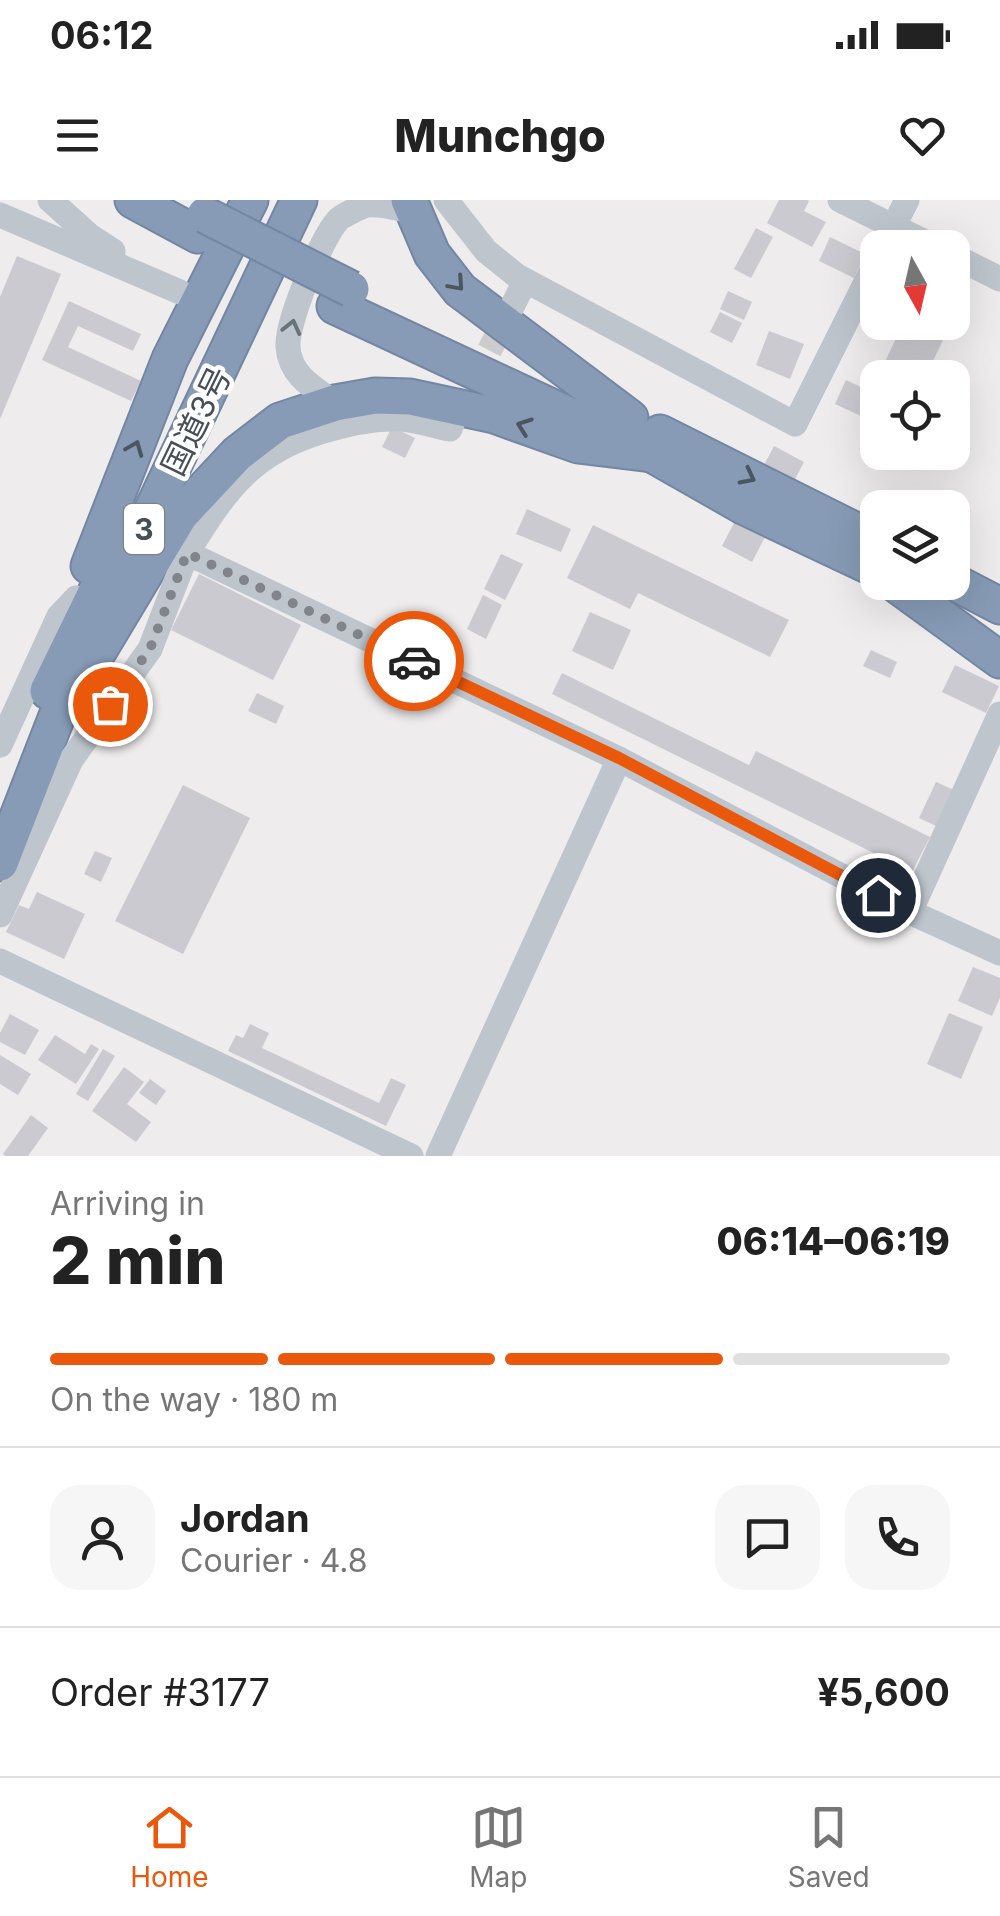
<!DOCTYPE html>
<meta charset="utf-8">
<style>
body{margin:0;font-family:Inter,"Noto Sans JP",sans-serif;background:#f6f6f6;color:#222;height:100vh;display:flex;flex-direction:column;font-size:38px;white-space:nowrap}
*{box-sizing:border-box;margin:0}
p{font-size:32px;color:#767676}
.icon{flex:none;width:55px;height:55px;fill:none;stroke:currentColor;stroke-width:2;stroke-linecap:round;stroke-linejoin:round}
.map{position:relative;height:956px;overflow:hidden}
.sheet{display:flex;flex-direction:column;background:#fff;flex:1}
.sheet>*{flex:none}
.needle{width:65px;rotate:172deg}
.buttons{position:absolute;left:860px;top:30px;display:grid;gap:20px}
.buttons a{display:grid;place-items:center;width:110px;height:110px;border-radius:20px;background:#fff;box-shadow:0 10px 40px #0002;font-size:50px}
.pin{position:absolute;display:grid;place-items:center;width:85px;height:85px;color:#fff;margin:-42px;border:5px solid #fff;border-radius:50%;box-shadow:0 2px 10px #0007}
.courier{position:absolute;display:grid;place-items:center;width:100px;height:100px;margin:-50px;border:8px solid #ea580c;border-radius:50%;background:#fff;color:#222;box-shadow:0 2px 12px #0007}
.summary em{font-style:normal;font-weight:800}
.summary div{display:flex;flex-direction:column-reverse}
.summary{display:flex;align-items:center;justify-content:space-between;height:170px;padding:0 50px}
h1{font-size:65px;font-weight:800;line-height:75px}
.bar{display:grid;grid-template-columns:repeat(4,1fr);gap:15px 10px;align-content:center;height:120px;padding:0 50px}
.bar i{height:12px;border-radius:8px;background:#e0e0e0}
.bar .on{background:#ea580c}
.bar p{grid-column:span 4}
.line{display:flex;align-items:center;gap:25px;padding:0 50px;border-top:2px solid #e0e0e0}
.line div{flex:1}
.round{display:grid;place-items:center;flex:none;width:105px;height:105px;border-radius:30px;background:#f6f6f6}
.status{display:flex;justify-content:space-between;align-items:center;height:70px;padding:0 50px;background:#fff;direction:ltr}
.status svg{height:28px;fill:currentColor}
header{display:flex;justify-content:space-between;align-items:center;height:130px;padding:0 50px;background:#fff;font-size:45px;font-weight:800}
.tab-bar{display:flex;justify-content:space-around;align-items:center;height:140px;border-top:2px solid #e0e0e0;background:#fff;font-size:28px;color:#767676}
.tab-bar a{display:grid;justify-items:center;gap:5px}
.tab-bar .on{color:#ea580c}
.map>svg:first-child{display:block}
</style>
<div class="status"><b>06:12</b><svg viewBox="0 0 49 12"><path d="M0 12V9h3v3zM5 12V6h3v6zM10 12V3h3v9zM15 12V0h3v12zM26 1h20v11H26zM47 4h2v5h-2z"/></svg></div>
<header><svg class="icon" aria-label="menu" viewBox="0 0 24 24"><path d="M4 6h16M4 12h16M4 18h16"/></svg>Munchgo<svg class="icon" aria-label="heart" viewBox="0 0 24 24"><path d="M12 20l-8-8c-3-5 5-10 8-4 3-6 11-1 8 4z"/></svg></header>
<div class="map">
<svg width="1000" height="956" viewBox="0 0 1000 956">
<rect width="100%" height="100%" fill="#eeecec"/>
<!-- building -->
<g fill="#cacad0">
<path d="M 779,0 L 807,0 L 809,1 L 804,11 L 826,22 L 812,47 L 767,23 Z"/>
<path d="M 756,28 L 773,37 L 751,78 L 734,69 Z"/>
<path d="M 830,37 L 865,54 L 854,78 L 819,61 Z"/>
<path d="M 17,56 L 61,74 L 0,219 L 0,97 Z"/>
<path d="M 728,91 L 752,102 L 744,120 L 720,109 Z"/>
<path d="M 69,101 L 141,134 L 133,151 L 78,126 L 68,147 L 141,181 L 131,201 L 42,160 Z"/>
<path d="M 720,112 L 742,123 L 732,143 L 710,132 Z"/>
<path d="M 904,122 L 911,122 L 944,138 L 925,178 L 877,178 Z"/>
<path d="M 769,131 L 804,144 L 790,179 L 756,165 Z"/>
<path d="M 846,180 L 878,195 L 878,224 L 835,204 Z"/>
<path d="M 392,227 L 415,238 L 405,258 L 382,247 Z"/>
<path d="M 774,246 L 804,262 L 752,362 L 722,346 Z"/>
<path d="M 527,309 L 571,329 L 561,352 L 516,334 Z"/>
<path d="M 593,325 L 789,420 L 770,457 L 638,393 L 630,409 L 567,378 Z"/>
<path d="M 501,354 L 523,364 L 505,400 L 484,389 Z"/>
<path d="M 199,374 L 301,425 L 273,480 L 171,430 Z"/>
<path d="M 483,395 L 502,405 L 486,439 L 467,429 Z"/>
<path d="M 590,412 L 631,430 L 613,470 L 572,451 Z"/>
<path d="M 871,450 L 897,462 L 890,478 L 863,466 Z"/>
<path d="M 955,465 L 999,486 L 986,513 L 942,492 Z"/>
<path d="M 562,473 L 749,565 L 756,551 L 930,637 L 912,672 L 552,494 Z"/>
<path d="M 257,493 L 284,506 L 276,524 L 248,511 Z"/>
<path d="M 936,582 L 954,590 L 936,626 L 919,618 Z"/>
<path d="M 183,585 L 250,618 L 183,754 L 115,721 Z"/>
<path d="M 95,651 L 112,658 L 101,682 L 84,674 Z"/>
<path d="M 37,692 L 85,714 L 64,759 L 6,732 L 19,705 L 29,709 Z"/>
<path d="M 973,767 L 1000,778 L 1000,798 L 992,816 L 958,801 Z"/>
<path d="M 949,813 L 983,827 L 961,879 L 927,864 Z"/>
<path d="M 10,814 L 39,830 L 25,855 L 0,842 L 0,833 Z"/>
<path d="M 250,824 L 269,833 L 262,848 L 379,903 L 391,878 L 406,885 L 386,926 L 228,851 L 236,835 L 243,838 Z"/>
<path d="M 55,835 L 85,854 L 91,844 L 99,849 L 76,884 L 38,860 Z"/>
<path d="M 103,849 L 115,856 L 88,901 L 76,894 Z"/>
<path d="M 0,855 L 31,874 L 18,895 L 0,884 Z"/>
<path d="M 124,867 L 144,882 L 127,904 L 151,922 L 136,942 L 92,911 Z"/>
<path d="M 150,879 L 166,891 L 156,905 L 139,893 Z"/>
<path d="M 31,915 L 48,928 L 28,956 L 5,956 L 3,954 Z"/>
</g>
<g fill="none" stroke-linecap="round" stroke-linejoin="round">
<!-- minor-tunnel -->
<path stroke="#ccccce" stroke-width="25" stroke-dasharray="25 12" stroke-linecap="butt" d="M 455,216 L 510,111"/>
<!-- highway casing -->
<g stroke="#7386a2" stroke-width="39">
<g id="highway">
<path d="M 133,0 L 198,35"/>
<path d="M 409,0 L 432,54 L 460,90 L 630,218"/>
<path d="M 335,106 L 652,254 L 745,307 L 878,370"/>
<path d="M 660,233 L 878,342"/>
<path d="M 89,366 L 170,159 L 250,0"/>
<path d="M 124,370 L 299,0"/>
<path d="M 952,381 L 1000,406"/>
<path d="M 893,382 L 1000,460"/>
<path d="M 48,491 L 121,341"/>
<path d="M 64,495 L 87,470 L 180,315 L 237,254 L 280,221 L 335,203 L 375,196 L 410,197 L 494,215 L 578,245 L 652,254"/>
<path d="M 0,663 L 73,475"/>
</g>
</g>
<!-- minor -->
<g stroke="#bec5cd" stroke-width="25">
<path d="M 50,0 L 90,36 L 113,51"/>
<path d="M 446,0 L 486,51 L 517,76 L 795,224 L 878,58"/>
<path d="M 840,0 L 937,48"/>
<path d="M 0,15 L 180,92"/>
<path d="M 887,39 L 907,0"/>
<path d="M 952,55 L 1000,79"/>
<path d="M 512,107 L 525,81"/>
<path d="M 335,203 C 314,188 290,176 288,147 C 286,123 322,36 339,19 C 344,15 360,7 367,5 C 380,3 399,9 413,11"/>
<path d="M 187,353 C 225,292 249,254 320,232 C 345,225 371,218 397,219 C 414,219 433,226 450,229 L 455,216"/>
<path d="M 0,545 L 59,416 L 76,398"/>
<path d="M 910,712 L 1000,514"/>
<path d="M 0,715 L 71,560 L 150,449 L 187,353 L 619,559 L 910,712 L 1000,753"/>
<path d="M 0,761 L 411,956"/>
<path d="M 438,956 L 619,559"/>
</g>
<!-- highway -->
<use href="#highway" stroke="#879bb6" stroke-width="35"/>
<!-- highway-bridge casing -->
<g stroke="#7386a2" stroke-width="39" stroke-linecap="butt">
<path id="highway-bridge" d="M 205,15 L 351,89"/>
</g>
<!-- highway-bridge -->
<use href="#highway-bridge" stroke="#879bb6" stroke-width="35"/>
</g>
<!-- one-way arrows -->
<defs><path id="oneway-chevron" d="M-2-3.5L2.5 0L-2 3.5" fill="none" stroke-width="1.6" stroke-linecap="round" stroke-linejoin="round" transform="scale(2.5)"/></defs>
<g stroke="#4c5660">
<use href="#oneway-chevron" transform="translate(457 84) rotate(48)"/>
<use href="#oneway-chevron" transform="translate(524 226) rotate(-160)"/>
<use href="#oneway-chevron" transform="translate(135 248) rotate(-68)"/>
<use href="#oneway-chevron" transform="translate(748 277) rotate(27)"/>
</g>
<use stroke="#6a727a" href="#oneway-chevron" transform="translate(292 127) rotate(-76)"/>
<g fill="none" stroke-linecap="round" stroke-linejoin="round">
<!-- done -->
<path stroke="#81858b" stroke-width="10" stroke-dasharray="0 18" d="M 110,504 L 150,449 L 187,353 L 414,461"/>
<!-- route -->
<path stroke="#ea580c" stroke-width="12" d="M 414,461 L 619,558 L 878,695"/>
</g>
<g text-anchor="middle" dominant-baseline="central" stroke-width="9" stroke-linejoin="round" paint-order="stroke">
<!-- shield labels -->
<rect fill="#fff" stroke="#7e8389" stroke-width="2.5" x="124" y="304" width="40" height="50" rx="8"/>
<g font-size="30" font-weight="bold" fill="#464e57">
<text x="144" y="329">3</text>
</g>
<!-- street labels -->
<g font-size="32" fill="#464e57" stroke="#fff">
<text transform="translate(196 221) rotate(-64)">国道3号</text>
</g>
</g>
</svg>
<div class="buttons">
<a><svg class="needle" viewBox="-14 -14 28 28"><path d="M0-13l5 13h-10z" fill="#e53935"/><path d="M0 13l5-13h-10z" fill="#767676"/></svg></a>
<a><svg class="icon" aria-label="locate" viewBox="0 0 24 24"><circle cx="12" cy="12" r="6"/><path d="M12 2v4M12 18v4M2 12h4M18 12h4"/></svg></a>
<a><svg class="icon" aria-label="layers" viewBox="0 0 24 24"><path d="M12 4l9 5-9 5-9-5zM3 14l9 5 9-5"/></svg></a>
</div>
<div class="pin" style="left:110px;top:504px;background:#ea580c"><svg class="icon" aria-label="bag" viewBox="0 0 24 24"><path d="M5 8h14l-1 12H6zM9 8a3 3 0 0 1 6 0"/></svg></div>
<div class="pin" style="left:878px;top:695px;background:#1f2937"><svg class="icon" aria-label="home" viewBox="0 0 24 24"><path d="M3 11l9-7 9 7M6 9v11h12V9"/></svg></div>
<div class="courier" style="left:414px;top:461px"><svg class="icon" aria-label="car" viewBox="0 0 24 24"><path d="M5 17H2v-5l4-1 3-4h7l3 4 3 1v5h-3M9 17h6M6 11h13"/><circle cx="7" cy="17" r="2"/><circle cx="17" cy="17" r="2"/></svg></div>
</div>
<section class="sheet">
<div class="summary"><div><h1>2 min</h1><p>Arriving in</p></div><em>06:14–06:19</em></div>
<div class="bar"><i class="on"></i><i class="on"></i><i class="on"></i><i></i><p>On the way · 180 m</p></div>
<div class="line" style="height:180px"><a class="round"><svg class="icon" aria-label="person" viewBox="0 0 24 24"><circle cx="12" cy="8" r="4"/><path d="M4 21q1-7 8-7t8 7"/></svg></a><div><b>Jordan</b><p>Courier · 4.8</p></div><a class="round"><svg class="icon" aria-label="chat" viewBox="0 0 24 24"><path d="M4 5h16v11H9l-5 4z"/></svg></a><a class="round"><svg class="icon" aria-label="phone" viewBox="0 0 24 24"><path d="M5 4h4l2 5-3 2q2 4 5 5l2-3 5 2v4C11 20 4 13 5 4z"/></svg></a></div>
<div class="line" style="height:130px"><div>Order #3177</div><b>¥5,600</b></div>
</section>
<nav class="tab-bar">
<a class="on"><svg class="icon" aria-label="home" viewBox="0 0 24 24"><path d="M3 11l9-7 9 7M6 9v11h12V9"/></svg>Home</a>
<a><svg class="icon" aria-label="map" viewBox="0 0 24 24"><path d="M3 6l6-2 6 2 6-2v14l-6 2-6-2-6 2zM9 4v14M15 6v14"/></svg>Map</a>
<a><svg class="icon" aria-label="saved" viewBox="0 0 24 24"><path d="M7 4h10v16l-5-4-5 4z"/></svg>Saved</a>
</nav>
